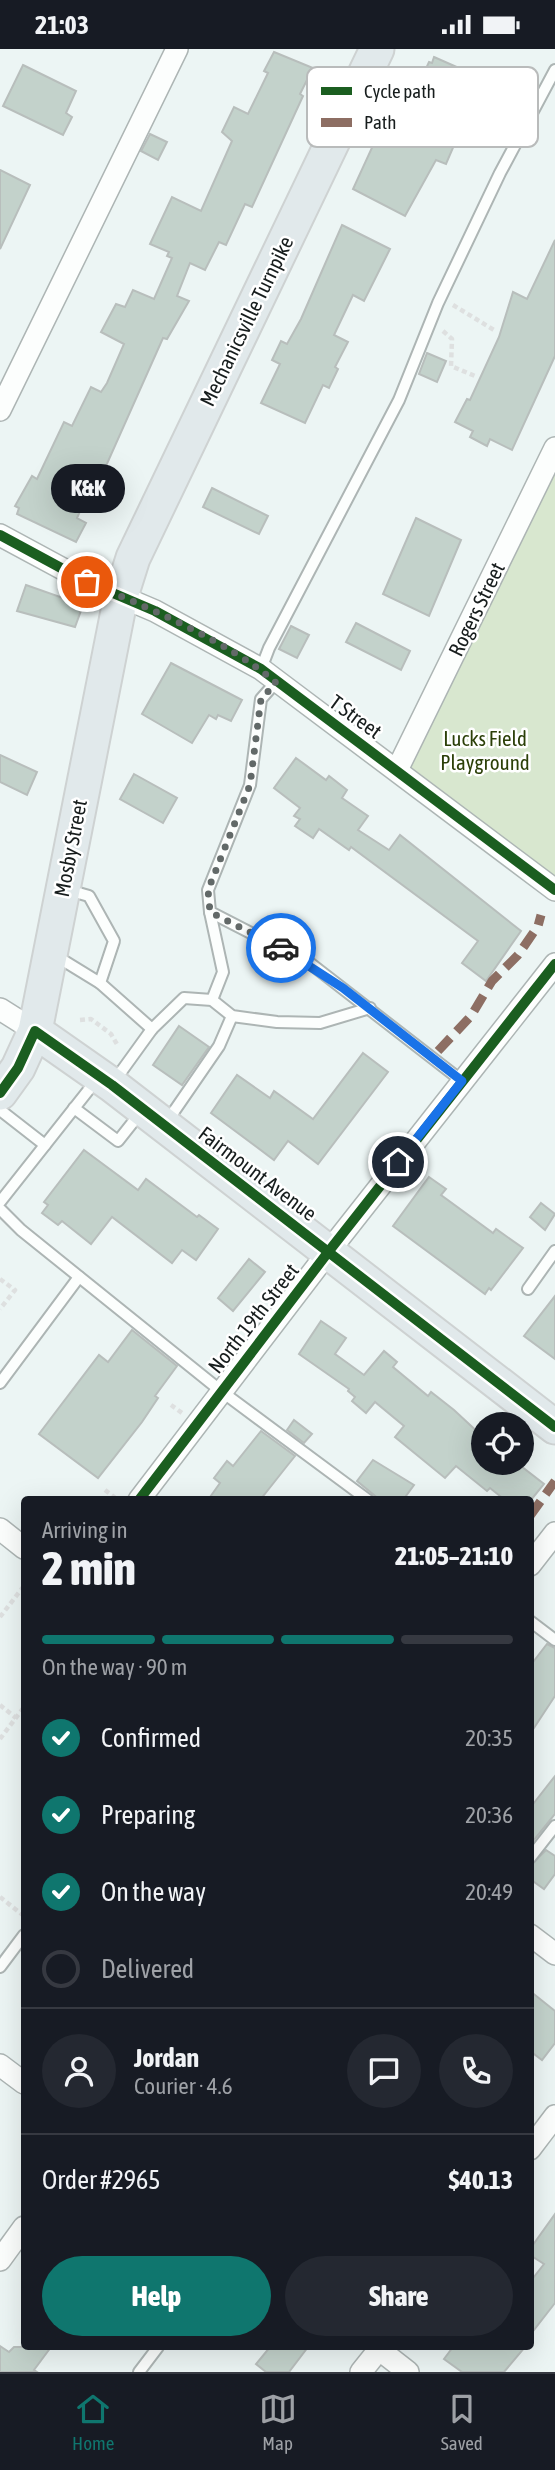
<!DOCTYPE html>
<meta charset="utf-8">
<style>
body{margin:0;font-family:"Asap Condensed",sans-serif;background:#242831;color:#f1f3f6;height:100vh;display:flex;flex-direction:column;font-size:26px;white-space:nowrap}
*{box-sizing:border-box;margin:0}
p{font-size:23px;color:#9ea1a6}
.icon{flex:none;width:38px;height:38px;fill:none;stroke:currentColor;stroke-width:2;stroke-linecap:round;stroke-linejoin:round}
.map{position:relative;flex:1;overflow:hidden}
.details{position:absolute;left:21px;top:1447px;width:513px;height:854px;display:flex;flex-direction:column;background:#171b24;border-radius:7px;box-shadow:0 7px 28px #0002}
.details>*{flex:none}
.fabs{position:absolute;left:471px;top:1363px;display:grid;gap:14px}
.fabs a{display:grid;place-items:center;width:63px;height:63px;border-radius:50%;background:#171b24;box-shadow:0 7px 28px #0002;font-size:35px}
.pin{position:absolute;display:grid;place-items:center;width:60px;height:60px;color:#fff;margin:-30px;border:4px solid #fff;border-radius:50%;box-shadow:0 2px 7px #0007}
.courier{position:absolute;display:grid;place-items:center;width:70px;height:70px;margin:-35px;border:5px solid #1a73e8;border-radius:50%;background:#fff;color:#222;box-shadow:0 2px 9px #0007}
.bubble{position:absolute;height:49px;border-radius:24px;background:#171b24;box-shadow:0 7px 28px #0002;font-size:23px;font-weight:800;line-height:49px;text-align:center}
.headline em{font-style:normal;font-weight:800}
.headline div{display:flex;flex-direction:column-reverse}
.headline{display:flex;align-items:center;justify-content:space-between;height:119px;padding:0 21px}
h1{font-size:46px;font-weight:800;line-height:52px}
.bar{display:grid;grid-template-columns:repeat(4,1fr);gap:10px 7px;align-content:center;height:84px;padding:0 21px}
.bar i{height:9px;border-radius:5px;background:#363941}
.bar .selected{background:#0f766e}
.bar p{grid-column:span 4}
.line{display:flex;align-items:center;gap:18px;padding:0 21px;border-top:2px solid #363941}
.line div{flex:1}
.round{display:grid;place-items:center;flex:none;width:74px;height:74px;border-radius:37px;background:#242831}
ol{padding:0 21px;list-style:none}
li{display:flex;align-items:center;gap:21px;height:77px}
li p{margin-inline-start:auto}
li .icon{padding:7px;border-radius:50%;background:#0f766e;color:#fff;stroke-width:4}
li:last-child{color:#9ea1a6}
li i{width:38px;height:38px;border:4px solid #363941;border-radius:50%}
.primary-button{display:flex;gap:14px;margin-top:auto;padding:14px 21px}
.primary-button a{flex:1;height:80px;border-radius:42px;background:#0f766e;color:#fff;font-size:28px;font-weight:800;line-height:80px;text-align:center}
.primary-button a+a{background:#242831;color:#f1f3f6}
.status{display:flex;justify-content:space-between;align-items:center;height:49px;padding:0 35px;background:#171b24;direction:ltr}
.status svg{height:19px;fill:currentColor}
.tab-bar{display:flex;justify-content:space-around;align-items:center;height:98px;border-top:2px solid #363941;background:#171b24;font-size:19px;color:#9ea1a6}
.tab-bar a{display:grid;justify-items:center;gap:4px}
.tab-bar .selected{color:#0f766e}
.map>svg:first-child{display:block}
</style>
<div class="status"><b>21:03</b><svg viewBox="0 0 49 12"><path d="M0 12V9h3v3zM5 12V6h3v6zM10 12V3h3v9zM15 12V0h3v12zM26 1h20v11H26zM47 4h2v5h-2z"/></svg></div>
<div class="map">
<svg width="555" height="2323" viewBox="0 0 555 2323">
<rect width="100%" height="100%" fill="#ecf5f4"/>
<!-- green -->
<path fill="#d8e7cf" d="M 555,415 L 555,843 L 396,722 Z"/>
<!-- building -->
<g fill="#c3d2cb" stroke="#b8bebc" stroke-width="2">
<path d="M 274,3 L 313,19 L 300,45 L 303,47 L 252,158 L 245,155 L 226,196 L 219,193 L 205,221 L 190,214 L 177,247 L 189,252 L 167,290 L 163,289 L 102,426 L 97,424 L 77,469 L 86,474 L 76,493 L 17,465 L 19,459 L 15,457 L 32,427 L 37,430 L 64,373 L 72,377 L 91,338 L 101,343 L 107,334 L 124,295 L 101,283 L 116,255 L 125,258 L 133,241 L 154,250 L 172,209 L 167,207 L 169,203 L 150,195 L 172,148 L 201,162 L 232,92 L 222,83 L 234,58 L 248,65 L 268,24 L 264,22 Z"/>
<path d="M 434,8 L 484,30 L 474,54 L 466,51 L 446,90 L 455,94 L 446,115 L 436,111 L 405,167 L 353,140 L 375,92 L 386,97 L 415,35 L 418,37 L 429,13 L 432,14 Z"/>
<path d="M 23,16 L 76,42 L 66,64 L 72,68 L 63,86 L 3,57 Z"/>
<path d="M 150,85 L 167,93 L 158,111 L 141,102 Z"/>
<path d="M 0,121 L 30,136 L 0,200 Z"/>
<path d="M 342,176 L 390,200 L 364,252 L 353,246 L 334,286 L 348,293 L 335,318 L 338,320 L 329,339 L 323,336 L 305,374 L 261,354 L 280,315 L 272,311 L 281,292 L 287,295 L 301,270 Z"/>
<path d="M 555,191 L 555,307 L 512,401 L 490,390 L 487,397 L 470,388 L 473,382 L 455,373 L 467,350 L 470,351 L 499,288 L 513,243 L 527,250 Z"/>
<path d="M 427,304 L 446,312 L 437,333 L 419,325 Z"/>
<path d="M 212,439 L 268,467 L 259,485 L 203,458 Z"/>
<path d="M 416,469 L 461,491 L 429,567 L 383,545 Z"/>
<path d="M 26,536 L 83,556 L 75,578 L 17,562 Z"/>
<path d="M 356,574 L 410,602 L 401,621 L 346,593 Z"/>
<path d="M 291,577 L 309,586 L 297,609 L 279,600 Z"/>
<path d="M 171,614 L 242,651 L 231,672 L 218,666 L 216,670 L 209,666 L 192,694 L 142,665 Z"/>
<path d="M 0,706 L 37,723 L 27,746 L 0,733 Z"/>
<path d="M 296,709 L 326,731 L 329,727 L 347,741 L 342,749 L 368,767 L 358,781 L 389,801 L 400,786 L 521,882 L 486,932 L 462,914 L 478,892 L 351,798 L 349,801 L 319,780 L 313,789 L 295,777 L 300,770 L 294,767 L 300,759 L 274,739 Z"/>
<path d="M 134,725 L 177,749 L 163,774 L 120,750 Z"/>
<path d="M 179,977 L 209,998 L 182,1036 L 153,1016 Z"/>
<path d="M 363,1004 L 388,1023 L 318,1115 L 288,1092 L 274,1111 L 211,1064 L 237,1026 L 270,1049 L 274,1042 L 313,1070 Z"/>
<path d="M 84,1101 L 138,1141 L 146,1130 L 197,1168 L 199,1166 L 218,1180 L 196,1211 L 182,1201 L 172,1214 L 112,1168 L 91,1195 L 62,1172 L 58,1176 L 42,1164 L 48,1156 L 44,1153 Z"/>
<path d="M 429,1128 L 446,1140 L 441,1146 L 493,1184 L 496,1180 L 523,1199 L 491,1241 L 489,1239 L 485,1245 L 393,1177 Z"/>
<path d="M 541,1154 L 555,1165 L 545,1181 L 530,1168 Z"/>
<path d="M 249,1210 L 265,1223 L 233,1262 L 218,1249 Z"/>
<path d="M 555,1247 L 555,1310 L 524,1287 Z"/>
<path d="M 321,1272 L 346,1289 L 335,1305 L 364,1326 L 384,1302 L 397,1313 L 393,1318 L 428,1347 L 431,1343 L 454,1361 L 483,1388 L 483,1414 L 517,1414 L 544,1435 L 531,1451 L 505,1451 L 490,1439 L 487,1442 L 456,1417 L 445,1429 L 395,1388 L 404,1377 L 375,1353 L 366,1364 L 352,1352 L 355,1348 L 348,1342 L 349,1340 L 299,1305 Z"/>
<path d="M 132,1281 L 177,1317 L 155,1347 L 158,1349 L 142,1373 L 98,1429 L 39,1385 L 99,1306 L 108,1313 Z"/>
<path d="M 294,1371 L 312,1385 L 304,1394 L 287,1381 Z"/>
<path d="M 261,1382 L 295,1407 L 287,1417 L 260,1451 L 208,1451 L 220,1434 L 214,1429 L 227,1412 L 233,1417 Z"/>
<path d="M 373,1411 L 414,1436 L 403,1451 L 380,1451 L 357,1432 Z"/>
<path d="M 547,1595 L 555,1599 L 555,1647 L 530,1685 L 530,1617 Z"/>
<path d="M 555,1727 L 555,1765 L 530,1796 L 530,1759 Z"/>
<path d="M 546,1801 L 555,1807 L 555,1825 L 544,1840 L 530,1830 L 530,1817 Z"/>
<path d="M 530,1942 L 555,1962 L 555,1994 L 542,2011 L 530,2002 Z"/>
<path d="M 555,2165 L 555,2254 L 530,2286 L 530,2233 L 544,2215 L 530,2206 L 530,2200 Z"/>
<path d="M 0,2297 L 9,2303 L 14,2298 L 51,2298 L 34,2321 L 37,2323 L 0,2323 Z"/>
<path d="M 270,2298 L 308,2298 L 289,2323 L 266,2323 L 256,2315 Z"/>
<path d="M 453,2298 L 525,2298 L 504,2323 L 462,2323 L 444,2310 Z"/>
</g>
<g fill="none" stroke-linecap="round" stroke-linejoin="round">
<!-- lane casing -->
<g stroke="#adb5b4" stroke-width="14">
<g id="lane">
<path d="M 261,620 L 269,599 L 399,351 L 438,254 L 500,124 L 555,21"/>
<path d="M 276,633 L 261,650 L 250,736 L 208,841 L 210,863 L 311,915 L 462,1032"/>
<path d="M 68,841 L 89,847 L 114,892 L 100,934"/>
<path d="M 210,863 L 223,923 L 212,951"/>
<path d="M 56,907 L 100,934 L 152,980"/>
<path d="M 113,1034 L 152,980 L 184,949 L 212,951 L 232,967 L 277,973 L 320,974 L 370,959"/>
<path d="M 74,1059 L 118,1092 L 141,1063"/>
<path d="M 0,1061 L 45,1096"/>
<path d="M 166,1074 L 219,997 L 232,967"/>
<path d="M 0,1153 L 98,1029"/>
<path d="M 0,1160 L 21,1181 L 221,1342 L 368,1451"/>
<path d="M 528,1240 L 555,1202"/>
<path d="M 0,1334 L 79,1228"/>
<path d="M 530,1572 L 555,1591"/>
<path d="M 530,1809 L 555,1777"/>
<path d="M 0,1918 L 24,1886"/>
<path d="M 139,2323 L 158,2298"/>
</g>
</g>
<!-- street casing -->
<g stroke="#adb5b4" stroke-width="24">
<g id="street">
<path d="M 0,361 L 177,0"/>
<path d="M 0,486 L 87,533 L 155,562 L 261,620 L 555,841"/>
<path d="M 397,721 L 555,399"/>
<path d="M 0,960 L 35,982"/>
<path d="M 139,1451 L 329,1202 L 555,915"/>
<path d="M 0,1480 L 24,1499"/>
<path d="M 530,1516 L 555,1484"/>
<path d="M 530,1886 L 555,1905"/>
<path d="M 0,2016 L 24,2034"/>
<path d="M 530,2100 L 555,2067"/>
<path d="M 0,2211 L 24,2178"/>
<path d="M 376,2298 L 408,2323"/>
<path d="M 361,2323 L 381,2298"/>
</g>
</g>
<!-- primary casing -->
<g stroke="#ced2d2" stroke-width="37">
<g id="primary">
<path d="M 35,982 L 112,1036 L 555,1378"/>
<path d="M 0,1044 L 18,1019 L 35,982 L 121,547 L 133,509 L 377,0"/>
</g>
</g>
<!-- path -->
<g stroke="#dee0e0" stroke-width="4.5" stroke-dasharray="5 3.5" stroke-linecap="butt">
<path d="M 453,256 L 494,281"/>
<path d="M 443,282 L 452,290 L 451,317 L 475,327"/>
<path d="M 80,971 L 91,970 L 111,985 L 118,997"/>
<path d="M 0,1230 L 15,1241 L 0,1260"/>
<path d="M 171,1356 L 182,1364"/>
<path d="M 105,1441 L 118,1451"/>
<path d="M 0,1568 L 23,1538"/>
<path d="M 0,1656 L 16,1669"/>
<path d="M 0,1690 L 24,1658"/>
<path d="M 0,1848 L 24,1867"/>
</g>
<!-- lane -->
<use href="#lane" stroke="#fcfefd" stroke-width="10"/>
<!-- street -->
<use href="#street" stroke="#fcfefd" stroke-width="21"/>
<!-- primary -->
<use href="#primary" stroke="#e1e9eb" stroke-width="33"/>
<!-- quiet -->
<g stroke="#8d6e63" stroke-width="9" stroke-dasharray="18 9" stroke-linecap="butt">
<path d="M 438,1002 L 471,967 L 492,932 L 518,906 L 538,877 L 541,866"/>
<path d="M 530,1467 L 555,1432"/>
</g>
<!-- cycleway casing -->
<g stroke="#fff" stroke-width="15">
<g id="cycleway">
<path d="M 0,486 L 87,533 L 155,562 L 261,620 L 555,841"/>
<path d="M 0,1044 L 18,1019 L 35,982 L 112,1036 L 555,1378"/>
<path d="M 139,1451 L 329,1202 L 555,915"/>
</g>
</g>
<!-- cycleway -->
<use href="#cycleway" stroke="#1b5e20" stroke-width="10"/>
</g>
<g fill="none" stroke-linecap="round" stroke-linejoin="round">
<!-- done -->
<path stroke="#626968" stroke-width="7" stroke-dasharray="0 12.6" d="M 87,533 C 143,556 232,594 276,634 L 261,650 L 250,736 L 208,841 L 210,863 L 281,899"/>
<!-- route -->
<path stroke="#1a73e8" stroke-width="9" d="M 281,899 L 343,939 L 462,1032 L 398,1113"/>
</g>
<g text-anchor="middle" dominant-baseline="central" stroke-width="5" stroke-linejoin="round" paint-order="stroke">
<!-- street labels -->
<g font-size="21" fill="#171d1d" stroke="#fff">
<text transform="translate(246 272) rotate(-64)">Mechanicsville Turnpike</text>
<text transform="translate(476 560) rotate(-64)">Rogers Street</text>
<text transform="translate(356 667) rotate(36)">T Street</text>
<text transform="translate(70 799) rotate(-79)">Mosby Street</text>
<text transform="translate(258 1124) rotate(37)">Fairmount Avenue</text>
<text transform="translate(253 1269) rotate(-52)">North 19th Street</text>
</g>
<!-- park labels -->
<g font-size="21" fill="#2b3f08" stroke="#fff">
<text x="485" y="689">Lucks Field<tspan x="485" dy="24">Playground</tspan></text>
</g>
</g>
<!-- legend -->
<rect x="307" y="18" width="231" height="80" rx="10" fill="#fff" stroke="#b9bbbb" stroke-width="2"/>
<rect x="321" y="38" width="31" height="8" fill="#1b5e20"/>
<rect x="321" y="69" width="31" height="9" fill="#8d6e63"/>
<g font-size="19" fill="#171d1d">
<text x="364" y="49">Cycle path</text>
<text x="364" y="80">Path</text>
</g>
</svg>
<div class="fabs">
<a><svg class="icon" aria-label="locate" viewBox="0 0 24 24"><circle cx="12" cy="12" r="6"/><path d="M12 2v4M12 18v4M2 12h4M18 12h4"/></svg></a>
</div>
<div class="pin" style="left:87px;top:533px;background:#ea580c"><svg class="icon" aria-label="bag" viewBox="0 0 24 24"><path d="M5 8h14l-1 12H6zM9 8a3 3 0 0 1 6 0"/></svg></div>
<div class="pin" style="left:398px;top:1113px;background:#1f2937"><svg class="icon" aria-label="home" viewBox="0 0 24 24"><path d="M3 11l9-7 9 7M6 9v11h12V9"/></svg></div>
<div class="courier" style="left:281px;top:899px"><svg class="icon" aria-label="car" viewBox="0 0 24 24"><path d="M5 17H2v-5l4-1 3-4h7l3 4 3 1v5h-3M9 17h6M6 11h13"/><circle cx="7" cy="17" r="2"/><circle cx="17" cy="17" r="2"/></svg></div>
<div class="bubble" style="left:51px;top:415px;width:74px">K&amp;K</div>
<section class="details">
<div class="headline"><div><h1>2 min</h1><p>Arriving in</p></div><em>21:05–21:10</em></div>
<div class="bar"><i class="selected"></i><i class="selected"></i><i class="selected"></i><i></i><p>On the way · 90 m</p></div>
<ol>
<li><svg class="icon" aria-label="check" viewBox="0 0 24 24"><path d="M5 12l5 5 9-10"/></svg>Confirmed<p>20:35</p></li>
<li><svg class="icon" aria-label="check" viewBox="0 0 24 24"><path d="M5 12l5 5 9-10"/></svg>Preparing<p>20:36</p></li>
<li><svg class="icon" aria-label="check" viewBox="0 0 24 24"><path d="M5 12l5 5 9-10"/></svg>On the way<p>20:49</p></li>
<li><i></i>Delivered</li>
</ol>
<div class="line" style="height:126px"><a class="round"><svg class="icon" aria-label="person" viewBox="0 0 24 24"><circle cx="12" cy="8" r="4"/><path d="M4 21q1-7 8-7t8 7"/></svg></a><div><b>Jordan</b><p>Courier · 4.6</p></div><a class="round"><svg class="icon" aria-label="chat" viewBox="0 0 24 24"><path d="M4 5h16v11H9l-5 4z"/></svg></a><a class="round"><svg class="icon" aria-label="phone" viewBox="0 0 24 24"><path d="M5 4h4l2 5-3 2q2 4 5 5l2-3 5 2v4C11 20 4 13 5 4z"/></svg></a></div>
<div class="line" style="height:91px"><div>Order #2965</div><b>$40.13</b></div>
<div class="primary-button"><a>Help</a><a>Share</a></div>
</section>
</div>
<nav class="tab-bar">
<a class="selected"><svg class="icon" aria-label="home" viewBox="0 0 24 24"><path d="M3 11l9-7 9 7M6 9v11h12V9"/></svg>Home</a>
<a><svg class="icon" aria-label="map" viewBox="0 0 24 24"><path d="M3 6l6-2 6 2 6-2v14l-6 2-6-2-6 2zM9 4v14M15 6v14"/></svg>Map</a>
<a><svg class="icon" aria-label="saved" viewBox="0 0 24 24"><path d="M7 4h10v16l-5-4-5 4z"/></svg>Saved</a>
</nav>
